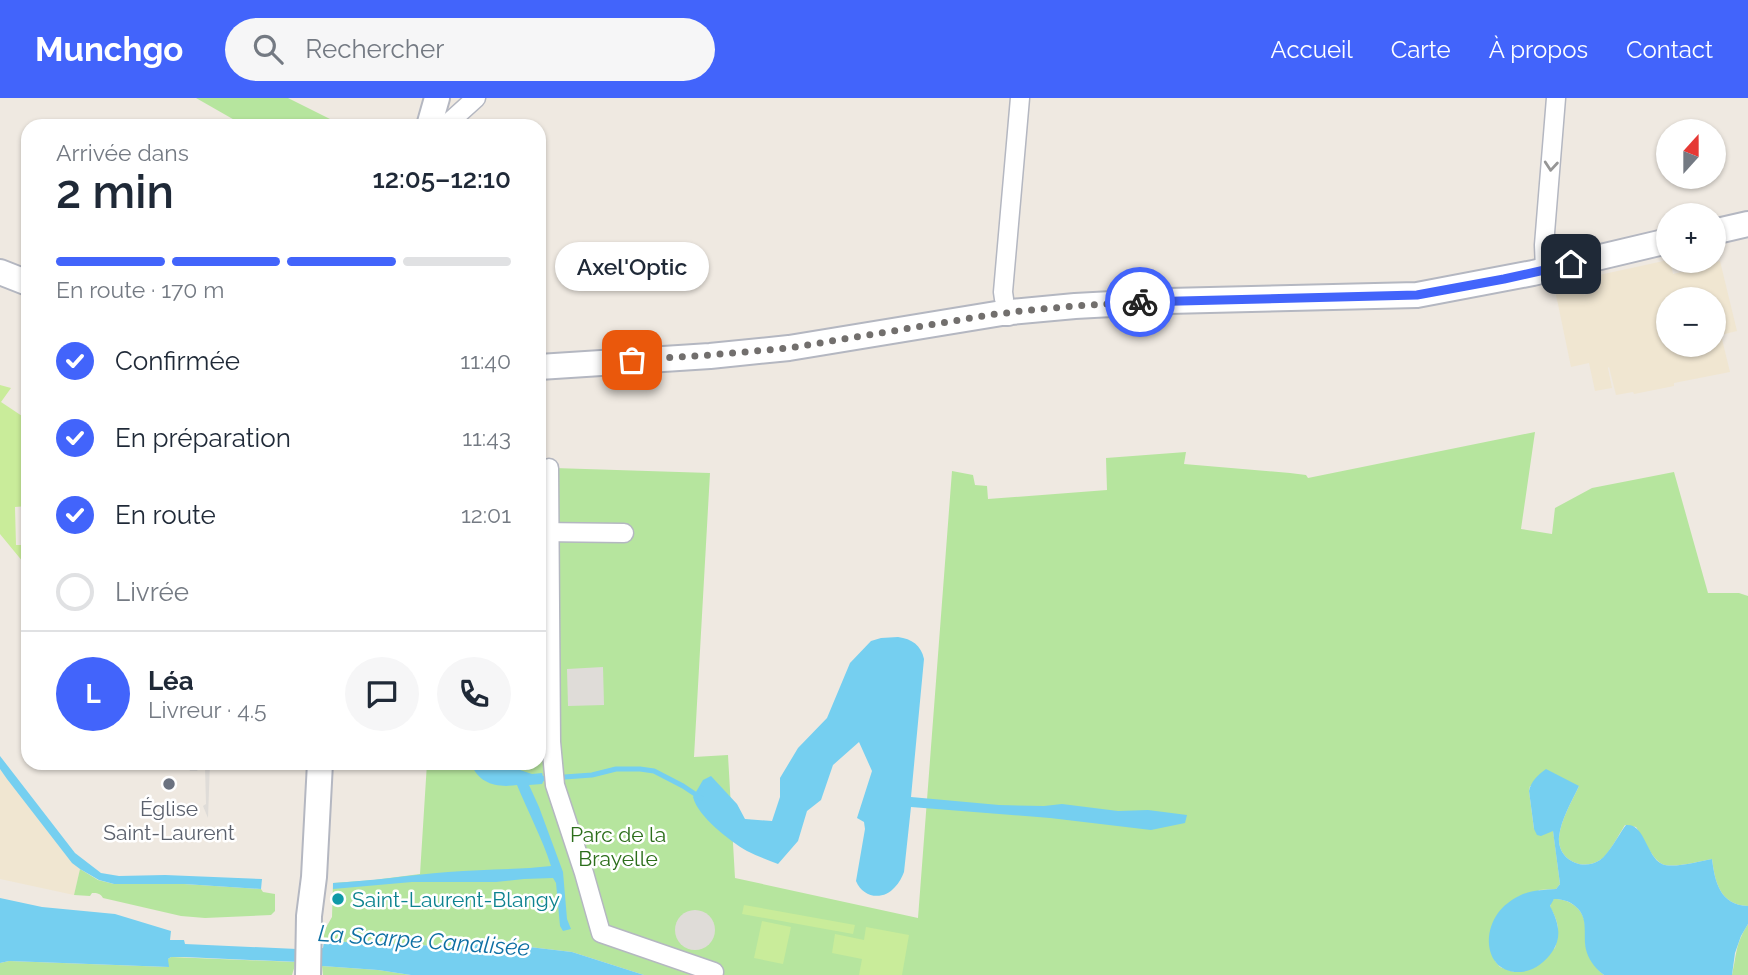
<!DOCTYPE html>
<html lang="fr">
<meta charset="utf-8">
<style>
body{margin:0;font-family:Raleway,sans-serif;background:#f6f6f7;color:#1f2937;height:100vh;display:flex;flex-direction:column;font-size:26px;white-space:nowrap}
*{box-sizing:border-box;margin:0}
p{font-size:23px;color:#747a83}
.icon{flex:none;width:38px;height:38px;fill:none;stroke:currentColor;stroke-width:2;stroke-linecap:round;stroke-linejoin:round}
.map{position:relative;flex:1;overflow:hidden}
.drawer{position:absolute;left:21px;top:21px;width:525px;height:651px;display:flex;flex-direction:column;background:#fff;border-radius:21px;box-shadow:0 2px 5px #0004}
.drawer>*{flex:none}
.needle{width:46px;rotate:21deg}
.tools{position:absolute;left:1656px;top:21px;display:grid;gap:14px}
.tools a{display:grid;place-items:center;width:70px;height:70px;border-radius:50%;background:#fff;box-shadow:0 2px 5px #0004;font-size:35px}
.pin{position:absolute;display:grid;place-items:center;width:60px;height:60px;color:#fff;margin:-30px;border-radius:14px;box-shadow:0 4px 10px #0006}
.courier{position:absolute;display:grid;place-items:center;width:70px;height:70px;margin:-35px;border:5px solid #4264fb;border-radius:50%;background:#fff;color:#222;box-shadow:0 2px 9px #0007}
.bubble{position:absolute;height:49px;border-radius:24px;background:#fff;box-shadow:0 2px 5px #0004;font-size:23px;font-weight:600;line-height:49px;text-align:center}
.headline em{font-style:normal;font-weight:600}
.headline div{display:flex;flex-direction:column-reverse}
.headline{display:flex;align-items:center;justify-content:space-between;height:119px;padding:0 35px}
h1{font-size:46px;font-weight:600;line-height:52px}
.bar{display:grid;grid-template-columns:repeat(4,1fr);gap:10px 7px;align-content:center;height:84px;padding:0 35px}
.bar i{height:9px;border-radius:5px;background:#e0e1e3}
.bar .on{background:#4264fb}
.bar p{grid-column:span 4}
.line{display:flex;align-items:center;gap:18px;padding:0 35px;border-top:2px solid #e0e1e3}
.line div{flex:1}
.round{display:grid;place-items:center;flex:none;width:74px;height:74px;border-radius:37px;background:#f6f6f7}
ol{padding:0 35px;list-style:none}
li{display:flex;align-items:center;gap:21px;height:77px}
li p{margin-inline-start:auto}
li .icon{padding:7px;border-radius:50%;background:#4264fb;color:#fff;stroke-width:4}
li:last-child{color:#747a83}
li i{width:38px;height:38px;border:4px solid #e0e1e3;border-radius:50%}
header{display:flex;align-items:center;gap:42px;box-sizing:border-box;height:98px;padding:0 35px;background:#4264fb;color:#fff}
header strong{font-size:33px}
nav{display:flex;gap:38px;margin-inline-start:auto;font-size:24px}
.search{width:490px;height:63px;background:#f6f6f7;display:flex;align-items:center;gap:18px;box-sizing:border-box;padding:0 24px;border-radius:38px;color:#747a83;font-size:26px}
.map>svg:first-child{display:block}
</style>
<header>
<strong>Munchgo</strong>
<div class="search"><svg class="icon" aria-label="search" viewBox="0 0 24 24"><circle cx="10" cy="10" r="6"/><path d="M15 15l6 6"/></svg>Rechercher</div>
<nav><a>Accueil</a><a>Carte</a><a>À propos</a><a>Contact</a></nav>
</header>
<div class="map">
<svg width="1748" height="877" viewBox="0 0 1748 877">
<rect width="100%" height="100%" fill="#efe9e1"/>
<!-- education -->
<g fill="#f0e6d1" fill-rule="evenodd">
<path d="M 1668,162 L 1670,163 L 1673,176 L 1686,173 L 1684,163 L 1707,163 L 1709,166 L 1720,163 L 1737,233 L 1721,237 L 1730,274 L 1674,285 L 1674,288 L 1634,296 L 1633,294 L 1616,297 L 1609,269 L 1608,270 L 1612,290 L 1595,293 L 1589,265 L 1571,269 L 1554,187 L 1580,181 L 1584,197 L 1593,194 L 1590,179 ZM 1668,201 L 1713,201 L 1713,247 L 1668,247 Z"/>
<path d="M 0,671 L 66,757 L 80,771 L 74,797 L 0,781 Z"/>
</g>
<!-- green -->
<g fill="#b6e59e">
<path d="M 196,0 L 288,0 L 344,28 L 245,28 Z"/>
<path d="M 1535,334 L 1521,431 L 1552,436 L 1555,410 L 1592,390 L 1674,374 L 1708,495 L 1739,495 L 1748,498 L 1748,808 C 1720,807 1715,784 1712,761 C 1700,763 1672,771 1662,766 C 1652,761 1642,738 1636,729 L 1625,727 C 1619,736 1609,757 1600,762 C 1582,774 1557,761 1559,739 C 1561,721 1572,703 1579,688 L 1530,688 L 1529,693 L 1534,731 L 1553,732 L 1560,786 L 1556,791 L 1539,792 L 1495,863 L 1500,869 L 1514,874 L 1555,850 C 1560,832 1559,825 1550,809 L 1551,804 L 1554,801 C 1570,801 1584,811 1585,827 C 1586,833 1585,838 1585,844 C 1587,855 1595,871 1604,877 L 644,877 L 572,854 L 495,845 L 461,848 L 439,848 L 324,843 L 324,833 L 332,819 L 333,785 L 374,782 L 420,776 L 427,665 L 539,665 L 539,424 L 544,425 L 554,370 L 710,375 L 694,659 L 728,657 L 735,780 L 918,820 L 952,373 L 973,377 L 975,387 L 987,388 L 988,401 L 1107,392 L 1106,360 L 1186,354 L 1184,366 L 1290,375 L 1306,377 L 1308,380 Z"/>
<path d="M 80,771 L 98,782 L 114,786 L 184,786 L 261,791 L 263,794 L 275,796 L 275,813 L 271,817 L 205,820 L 181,818 L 103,800 C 100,795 97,795 92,795 L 90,798 L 74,797 Z"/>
<path d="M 1748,826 L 1748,877 L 1732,877 C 1737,855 1735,847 1748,826 Z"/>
<path d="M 171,859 L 296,864 L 292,877 L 0,877 L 0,865 L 9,863 L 168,869 L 168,861 Z"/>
<path d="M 322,868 L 378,872 L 411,877 L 323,877 Z"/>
</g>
<!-- pitch -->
<g fill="#c9ec9a">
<path d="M 0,287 L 11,290 L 1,304 L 25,320 L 26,319 L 28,320 L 28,408 L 15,409 L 16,447 L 28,447 L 28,470 L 0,436 Z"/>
<path d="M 744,807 L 855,827 L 853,836 L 742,816 Z"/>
<path d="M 762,823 L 791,829 L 783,866 L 754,860 Z"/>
<path d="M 866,829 L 909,837 L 902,877 L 859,877 L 862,861 L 832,855 L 835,836 L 864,842 Z"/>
</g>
<!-- plaza -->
<g fill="#dfdcd8">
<path d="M 603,569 L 604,607 L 568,608 L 567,571 Z"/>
<path d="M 189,665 L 210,665 L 208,720 L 203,708 L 206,706 L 205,670 L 200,669 L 197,673 L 190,673 L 188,669 L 190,667 Z"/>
<circle cx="695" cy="832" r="20"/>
</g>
<!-- water -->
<g fill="#75cff0">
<path d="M 898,539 C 912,541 921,547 924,561 L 911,699 L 999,707 L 1044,708 L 1062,706 L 1118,713 L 1148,712 L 1187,717 L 1185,725 L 1151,732 L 1050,720 L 911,709 L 904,774 C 902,779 899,785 895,789 C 883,803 863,800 856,783 L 865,731 L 864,724 L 857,720 L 872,673 L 859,644 L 833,667 L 821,702 L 807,713 L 798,743 L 778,766 C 768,762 757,758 747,753 C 730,743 698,719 693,699 L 703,682 L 711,678 L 737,706 L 745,721 L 772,723 L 780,699 L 780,680 L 798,650 L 827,620 L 850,565 L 871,543 L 881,540 Z"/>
<path d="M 0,658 L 75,755 L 101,775 L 119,778 L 165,777 L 262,781 L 261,791 L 184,786 L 114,786 L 99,782 L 80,771 L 72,765 L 7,681 L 0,671 Z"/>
<path d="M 471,665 L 499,665 L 509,671 L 517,671 L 532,676 L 542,675 L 544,682 L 542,686 L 529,687 L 539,709 L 563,774 L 567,821 L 571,831 L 563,833 L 560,828 L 556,785 L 553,780 L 524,781 L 496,784 L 412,784 L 333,791 L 333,785 C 372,783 409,777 448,774 C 482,771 517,772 551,768 C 542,740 528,714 517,687 C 498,690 478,686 471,665 Z"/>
<path d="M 1546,671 L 1579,688 C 1572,703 1561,721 1559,739 C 1557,761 1582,774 1600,762 C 1609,756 1619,736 1626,727 C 1645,725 1646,758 1662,766 C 1672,771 1700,763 1712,761 C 1715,784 1720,807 1748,808 L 1748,826 L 1741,838 L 1735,855 L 1732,877 L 1604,877 C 1597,872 1590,864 1587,855 C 1581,839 1591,821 1575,808 C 1569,803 1562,801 1554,801 L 1550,808 C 1558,823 1563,839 1552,854 C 1545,864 1534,873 1521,874 C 1487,876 1481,838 1498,815 C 1503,808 1511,802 1519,798 C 1530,792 1543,792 1556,791 L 1560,786 L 1553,733 L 1541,738 L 1537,737 L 1534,731 L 1529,693 C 1531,683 1538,677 1546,671 Z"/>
<path d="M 0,800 L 42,809 L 115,816 L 171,833 L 170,842 L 184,842 L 185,846 L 297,851 L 323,850 L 324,843 L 439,848 L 461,848 L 495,845 L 572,854 L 644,877 L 411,877 L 378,872 L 322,868 L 322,865 L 184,859 L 171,859 L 168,861 L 169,869 L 9,863 L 0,865 Z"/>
</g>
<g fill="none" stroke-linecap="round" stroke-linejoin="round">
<!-- stream -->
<path stroke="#75cff0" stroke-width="5" d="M 537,681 L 592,677 L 616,671 L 640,671 L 654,673 L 683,688 L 701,700"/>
<!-- street casing -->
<g stroke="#b4b7c1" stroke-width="21">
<g id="street">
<path d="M 445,28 L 476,0"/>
<path d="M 1545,172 L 1544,147 L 1556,0"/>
<path d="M 1004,201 L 1003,194 L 1020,0"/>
<path d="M 549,370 L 551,644 L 555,687 L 584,775 L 601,835 L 714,874"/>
<path d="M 540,434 L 624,435"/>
</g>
</g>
<!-- secondary casing -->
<g stroke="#b4b7c1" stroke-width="28">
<g id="secondary">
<path d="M 429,28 L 437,0"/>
<path d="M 1713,134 L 1748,126"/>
<path d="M 0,174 L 28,185"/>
<path d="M 539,269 L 710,258 L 789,250 L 1002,215 L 1008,215 L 1011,214 L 1075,208 L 1168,203 L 1417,197 L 1533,175 L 1668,143"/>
<path d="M 308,877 L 309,818 L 314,779 L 320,665"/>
</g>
</g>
<!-- street -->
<use href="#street" stroke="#fff" stroke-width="18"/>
<!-- secondary -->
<use href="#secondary" stroke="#fff" stroke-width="24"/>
</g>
<!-- one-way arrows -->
<defs><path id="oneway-chevron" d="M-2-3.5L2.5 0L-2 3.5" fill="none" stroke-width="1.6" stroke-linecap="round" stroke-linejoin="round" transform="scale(1.75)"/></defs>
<use stroke="#969696" href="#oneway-chevron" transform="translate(1551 68) rotate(95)"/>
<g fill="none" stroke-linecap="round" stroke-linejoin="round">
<!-- done -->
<path stroke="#726f6d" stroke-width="7" stroke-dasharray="0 12.6" d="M 632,262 L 710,257 L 789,250 L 1002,215 L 1008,215 L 1010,214 L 1075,208 L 1140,204"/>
<!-- route -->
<path stroke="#4264fb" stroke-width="9" d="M 1140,204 L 1417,197 L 1504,181 L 1571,166"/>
</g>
<!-- markers -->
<circle fill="#6b7280" stroke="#fff" stroke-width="2.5" cx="169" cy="686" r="7"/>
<circle fill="#0f9aa8" stroke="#fff" stroke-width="2.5" cx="338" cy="801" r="7"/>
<g text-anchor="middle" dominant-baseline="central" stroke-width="5" stroke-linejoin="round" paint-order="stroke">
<!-- worship labels -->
<g font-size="21" fill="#5b616d" stroke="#fff">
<text x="169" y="710">Église<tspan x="169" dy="24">Saint-Laurent</tspan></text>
</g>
<!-- park labels -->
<g font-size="21" fill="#2c6e1b" stroke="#fff">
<text x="618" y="736">Parc de la<tspan x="618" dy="24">Brayelle</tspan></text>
</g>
<!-- culture labels -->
<g font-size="21" fill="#0d838f" stroke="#fff" text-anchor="start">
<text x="352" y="801">Saint-Laurent-Blangy</text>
</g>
<!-- water labels -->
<g font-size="23" font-style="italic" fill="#0d6fa3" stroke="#fff">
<text transform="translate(424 842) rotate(4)">La Scarpe Canalisée</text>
</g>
</g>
</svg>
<div class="tools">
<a><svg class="needle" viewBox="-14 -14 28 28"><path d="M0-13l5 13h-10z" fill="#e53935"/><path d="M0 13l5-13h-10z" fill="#747a83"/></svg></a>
<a>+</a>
<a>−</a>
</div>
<div class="pin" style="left:632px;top:262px;background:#ea580c"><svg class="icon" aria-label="bag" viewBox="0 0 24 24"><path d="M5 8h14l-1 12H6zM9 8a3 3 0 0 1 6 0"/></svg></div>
<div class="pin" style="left:1571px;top:166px;background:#1f2937"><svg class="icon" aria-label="home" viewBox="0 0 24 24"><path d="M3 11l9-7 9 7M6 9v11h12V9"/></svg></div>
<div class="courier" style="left:1140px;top:204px"><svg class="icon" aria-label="bike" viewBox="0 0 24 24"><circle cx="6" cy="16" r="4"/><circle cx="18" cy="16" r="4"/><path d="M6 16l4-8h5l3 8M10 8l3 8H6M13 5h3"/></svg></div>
<div class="bubble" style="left:555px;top:144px;width:154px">Axel'Optic</div>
<section class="drawer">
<div class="headline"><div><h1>2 min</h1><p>Arrivée dans</p></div><em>12:05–12:10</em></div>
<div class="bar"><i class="on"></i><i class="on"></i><i class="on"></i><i></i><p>En route · 170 m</p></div>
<ol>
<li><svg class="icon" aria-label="check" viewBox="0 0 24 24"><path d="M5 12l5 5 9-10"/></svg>Confirmée<p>11:40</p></li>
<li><svg class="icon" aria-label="check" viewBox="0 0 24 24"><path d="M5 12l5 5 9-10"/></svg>En préparation<p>11:43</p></li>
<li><svg class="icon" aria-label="check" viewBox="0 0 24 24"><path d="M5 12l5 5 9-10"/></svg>En route<p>12:01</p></li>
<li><i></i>Livrée</li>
</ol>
<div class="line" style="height:126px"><b class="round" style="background:#4264fb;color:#fff">L</b><div><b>Léa</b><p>Livreur · 4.5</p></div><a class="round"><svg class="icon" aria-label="chat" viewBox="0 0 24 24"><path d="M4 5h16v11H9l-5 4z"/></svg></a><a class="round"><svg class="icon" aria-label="phone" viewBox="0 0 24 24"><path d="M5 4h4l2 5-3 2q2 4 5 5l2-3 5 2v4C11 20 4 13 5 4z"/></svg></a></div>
</section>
</div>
